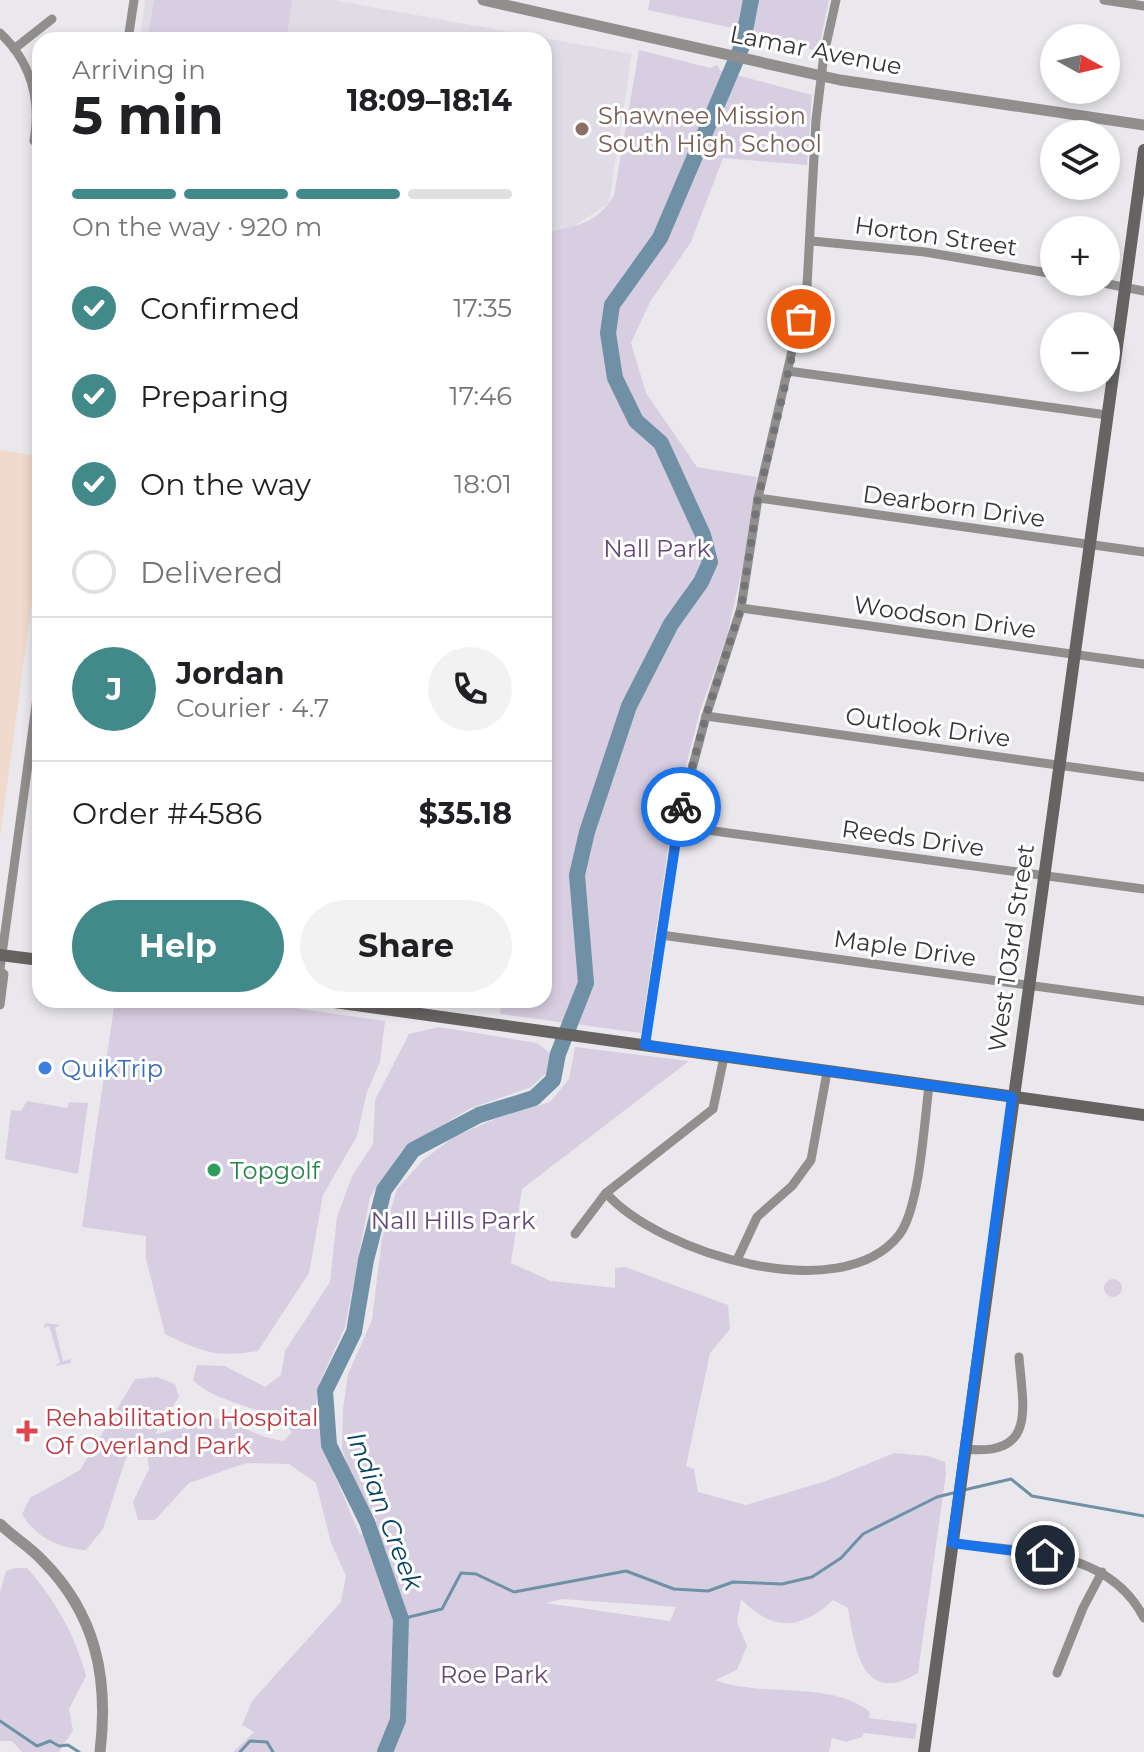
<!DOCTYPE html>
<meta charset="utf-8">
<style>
body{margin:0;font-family:Montserrat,sans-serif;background:#f2f2f2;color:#202124;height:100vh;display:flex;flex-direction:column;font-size:30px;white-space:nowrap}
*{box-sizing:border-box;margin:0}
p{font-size:26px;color:#757577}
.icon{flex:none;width:44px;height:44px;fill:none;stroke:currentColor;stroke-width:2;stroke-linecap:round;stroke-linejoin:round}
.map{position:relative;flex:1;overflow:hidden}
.sheet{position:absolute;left:32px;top:32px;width:520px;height:976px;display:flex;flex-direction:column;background:#fff;border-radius:24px;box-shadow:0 4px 12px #0003}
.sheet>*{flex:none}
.needle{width:52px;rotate:98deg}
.fabs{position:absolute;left:1040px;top:24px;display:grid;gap:16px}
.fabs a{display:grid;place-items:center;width:80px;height:80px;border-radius:50%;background:#fff;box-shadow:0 4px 12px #0003;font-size:40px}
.pin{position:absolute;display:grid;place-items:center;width:68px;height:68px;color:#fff;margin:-34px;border:4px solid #fff;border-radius:50%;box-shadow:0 2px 8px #0007}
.courier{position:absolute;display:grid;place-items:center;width:80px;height:80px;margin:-40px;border:6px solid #1a73e8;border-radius:50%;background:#fff;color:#222;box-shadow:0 2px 10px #0007}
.overview em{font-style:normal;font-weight:700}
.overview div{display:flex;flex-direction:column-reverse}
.overview{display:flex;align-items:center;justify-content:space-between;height:136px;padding:0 40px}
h1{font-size:52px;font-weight:700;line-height:60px}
.bar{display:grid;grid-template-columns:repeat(4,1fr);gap:12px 8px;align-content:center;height:96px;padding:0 40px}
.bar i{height:10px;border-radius:6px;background:#e0e0e0}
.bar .current{background:#428a8a}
.bar p{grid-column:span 4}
.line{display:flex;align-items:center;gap:20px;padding:0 40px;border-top:2px solid #e0e0e0}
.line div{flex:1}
.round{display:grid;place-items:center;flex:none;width:84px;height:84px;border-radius:42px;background:#f2f2f2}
ol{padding:0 40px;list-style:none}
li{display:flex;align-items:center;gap:24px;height:88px}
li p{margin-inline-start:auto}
li .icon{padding:8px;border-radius:50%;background:#428a8a;color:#fff;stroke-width:4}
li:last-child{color:#757577}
li i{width:44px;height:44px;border:4px solid #e0e0e0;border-radius:50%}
.primary-button{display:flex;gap:16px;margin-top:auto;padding:16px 40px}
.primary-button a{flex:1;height:92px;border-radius:48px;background:#428a8a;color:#fff;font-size:32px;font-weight:700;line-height:92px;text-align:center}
.primary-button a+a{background:#f2f2f2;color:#202124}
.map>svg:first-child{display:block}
</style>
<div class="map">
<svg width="1144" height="1752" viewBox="0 0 1144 1752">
<rect width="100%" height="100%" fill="#eae8ec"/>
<!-- built -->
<path fill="#e0dce6" d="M 145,0 L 333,0 L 632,54 L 609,203 L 570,229 L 544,261 L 544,40 L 140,40 Z"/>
<!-- medical -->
<path fill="#f0dacd" d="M 0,450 L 40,456 L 40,544 L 0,837 Z"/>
<!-- green -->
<g fill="#d8cee2" fill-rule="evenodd">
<path d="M 154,0 L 292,0 L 286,40 L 147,40 Z"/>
<path d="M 650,0 L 829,0 L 818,52 L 788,40 L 648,10 Z"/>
<path d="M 639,50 L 710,68 L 717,65 L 721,71 L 812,95 L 807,165 L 723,158 L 691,242 L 650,302 L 631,343 L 646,393 L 697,467 L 757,477 L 742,570 L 727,636 L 700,711 L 672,821 L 641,1033 L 500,1014 L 501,1007 L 453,1000 L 544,1000 L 544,232 C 573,228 599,223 614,195 Z"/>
<path d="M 115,1000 L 238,1000 L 385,1021 L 380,1062 L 367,1092 L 357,1136 L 323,1195 L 309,1273 L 258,1351 C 217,1358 202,1352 165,1334 L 146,1259 L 146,1236 L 82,1227 Z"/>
<path d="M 439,1027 L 537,1043 L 551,1054 L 546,1073 L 531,1087 L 469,1109 L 403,1149 L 370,1197 L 345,1327 L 319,1384 L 315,1410 L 332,1469 L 360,1535 L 377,1520 L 355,1487 L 342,1449 L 343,1409 L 348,1374 L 372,1320 L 382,1238 L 397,1189 L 423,1160 L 455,1136 L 500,1117 L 550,1102 L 569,1079 L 575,1047 L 689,1061 L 522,1189 L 511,1263 L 551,1281 L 615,1288 L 615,1268 L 625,1267 L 728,1305 L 730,1329 L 710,1353 L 686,1466 L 694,1469 L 698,1492 L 746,1505 L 826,1481 L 894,1453 L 928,1456 L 945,1462 L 946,1474 L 918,1673 C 862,1707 855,1649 848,1608 L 833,1600 C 801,1631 771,1631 741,1599 L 737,1622 L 747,1646 L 737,1670 L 715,1680 C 761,1698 831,1680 870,1712 L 869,1718 L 917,1724 L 915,1739 L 864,1733 L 862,1737 L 846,1742 L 832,1738 L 829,1752 L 233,1752 L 254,1732 L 242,1725 L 252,1701 L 341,1602 L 346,1576 L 331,1543 L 316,1483 L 289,1464 L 246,1463 L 189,1483 L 155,1520 L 138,1520 L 133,1502 L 149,1469 L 146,1446 L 126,1458 L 103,1529 L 86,1550 C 60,1549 35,1537 22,1514 L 30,1498 L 80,1470 L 135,1379 L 157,1377 L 175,1384 L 179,1397 L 155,1434 C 176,1432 188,1417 210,1418 C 232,1418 257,1439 284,1441 L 292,1432 C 267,1404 220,1407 193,1380 L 197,1365 L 225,1366 L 265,1387 L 281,1375 L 285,1351 L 330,1282 L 337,1217 L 352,1176 L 373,1144 L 375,1100 L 409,1034 ZM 562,1599 L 676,1607 L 670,1621 L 546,1603 Z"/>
<path d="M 27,1101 L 67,1108 L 69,1102 L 88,1103 L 78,1174 L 5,1159 L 11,1110 L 21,1111 Z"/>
<circle cx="1113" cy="1288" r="9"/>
<path d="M 46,1323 L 60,1325 L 55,1328 L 63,1361 L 71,1359 L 71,1363 L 55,1366 L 60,1362 L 49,1326 L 43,1328 Z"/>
<path d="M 15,1568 L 27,1568 C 55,1599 76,1637 86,1676 L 69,1709 L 73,1730 L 59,1752 L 22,1752 L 12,1741 L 0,1741 L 0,1593 L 6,1571 Z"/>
</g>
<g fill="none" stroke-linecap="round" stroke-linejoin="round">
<!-- stream -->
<g stroke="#7090a6" stroke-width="3">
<path d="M 964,1490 L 1011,1479 L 1032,1496 L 1144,1516"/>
<path d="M 401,1619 L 442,1609 L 461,1573 L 476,1574 L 514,1592 L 626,1571 L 674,1589 L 708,1591 L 733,1582 L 782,1584 L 812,1577 L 841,1558 L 863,1534 L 937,1497 L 957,1492"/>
<path d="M 0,1721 L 37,1746 L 50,1741 L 59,1746 L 68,1745 L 79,1752"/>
<path d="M 240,1752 L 250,1741 L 267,1742 L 273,1752"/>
</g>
<!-- river -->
<path stroke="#7090a6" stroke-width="16" d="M 385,1752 L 398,1720 L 401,1619 L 367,1522 L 329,1445 L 325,1391 L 354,1332 L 366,1260 L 384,1190 L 413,1150 L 479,1115 L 534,1098 L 553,1080 L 558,1054 L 586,983 L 577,875 L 587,832 L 629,706 L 671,624 L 701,582 L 710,562 L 703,535 L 661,443 L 636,421 L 615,378 L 608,333 L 612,305 L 660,238 L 742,46 L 751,0"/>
<!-- minor -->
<g stroke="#908f8d" stroke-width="9">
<path d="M 1104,0 L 1144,6"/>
<path d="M 0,33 C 31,62 41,100 34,141"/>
<path d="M 128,40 L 134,0"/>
<path d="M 14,49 L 52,19"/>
<path d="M 812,241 L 925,252 L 1054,274"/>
<path d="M 37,269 L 40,271"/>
<path d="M 1098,282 L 1144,291"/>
<path d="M 788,371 L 1107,415"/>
<path d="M 758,498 L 1144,552"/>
<path d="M 741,608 L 1144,664"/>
<path d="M 706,716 L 1144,777"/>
<path d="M 677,826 L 1144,889"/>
<path d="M 661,935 L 1144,1001"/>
<path d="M 0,969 L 40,676"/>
<path d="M 0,971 L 4,974 L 0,1005"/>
<path d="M 645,1045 L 677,826 L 706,716 L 741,608 L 758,498 L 807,286 L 816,120 L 824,54 L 836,0"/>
<path d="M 606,1193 C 659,1253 841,1309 899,1235 C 920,1208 924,1122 929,1086"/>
<path d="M 575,1234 L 606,1193 L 713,1109 L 724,1057"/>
<path d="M 737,1260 L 757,1217 L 792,1186 L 811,1160 L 827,1072"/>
<path d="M 965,1449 C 1037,1457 1023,1408 1019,1357"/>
<path d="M 952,1543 C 1021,1552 1108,1547 1144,1618"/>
<path d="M 1057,1673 L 1083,1608 L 1102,1572"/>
</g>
<!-- tertiary -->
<g stroke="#908f8d" stroke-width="11">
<path d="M 483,0 L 840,80 L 1144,125"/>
<path d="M 0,1524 C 13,1537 29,1546 42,1560 C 96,1614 109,1678 100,1752"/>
</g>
<!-- secondary -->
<g stroke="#666462" stroke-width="12">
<path d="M 0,955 L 40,960"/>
<path d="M 320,1000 L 1144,1115"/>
<path d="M 924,1752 L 1144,150"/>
</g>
</g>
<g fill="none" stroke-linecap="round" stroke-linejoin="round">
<!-- done -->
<path stroke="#747376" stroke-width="8" stroke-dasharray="0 14.4" d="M 681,807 L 706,716 L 741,608 L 758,498 L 801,319"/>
<!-- route -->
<path stroke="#1a73e8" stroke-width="10" d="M 681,807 L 645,1045 L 1012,1097 L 952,1543 L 1045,1555"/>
</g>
<!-- markers -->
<circle fill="#8d6e63" stroke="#fff" stroke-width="3" cx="582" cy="129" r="8"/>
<circle fill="#3f7fe0" stroke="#fff" stroke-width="3" cx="45" cy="1068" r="8"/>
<circle fill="#2e9e5b" stroke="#fff" stroke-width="3" cx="214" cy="1170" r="8"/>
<path fill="#e0444e" stroke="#fff" stroke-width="3" d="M23 1419h8v8h8v8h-8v8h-8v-8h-8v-8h8z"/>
<g text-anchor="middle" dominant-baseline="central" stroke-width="6" stroke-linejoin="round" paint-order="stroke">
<!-- street labels -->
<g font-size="24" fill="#353436" stroke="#fff">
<text transform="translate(816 50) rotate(11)">Lamar Avenue</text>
<text transform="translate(936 236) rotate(8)">Horton Street</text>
<text transform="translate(954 506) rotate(8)">Dearborn Drive</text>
<text transform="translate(945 617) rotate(8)">Woodson Drive</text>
<text transform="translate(928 727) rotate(8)">Outlook Drive</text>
<text transform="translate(913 838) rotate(8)">Reeds Drive</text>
<text transform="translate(905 948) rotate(8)">Maple Drive</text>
<text transform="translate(1011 948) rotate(-82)">West 103rd Street</text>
</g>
<!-- education labels -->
<g font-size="24" fill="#785e54" stroke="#fff" text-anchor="start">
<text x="598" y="115">Shawnee Mission<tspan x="598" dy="28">South High School</tspan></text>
</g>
<!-- park labels -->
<g font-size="24" fill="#624978" stroke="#fff">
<text x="657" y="548">Nall Park</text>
<text x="453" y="1220">Nall Hills Park</text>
<text x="494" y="1674">Roe Park</text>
</g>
<!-- shop labels -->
<g font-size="24" fill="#366cbe" stroke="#fff" text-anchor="start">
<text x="61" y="1068">QuikTrip</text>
</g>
<!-- leisure labels -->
<g font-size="24" fill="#27864d" stroke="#fff" text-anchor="start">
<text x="230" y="1170">Topgolf</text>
</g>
<!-- health labels -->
<g font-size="24" fill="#be3a42" stroke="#fff" text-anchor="start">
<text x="45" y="1417">Rehabilitation Hospital<tspan x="45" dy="28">Of Overland Park</tspan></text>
</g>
<!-- water labels -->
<g font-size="26" font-style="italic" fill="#074363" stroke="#fff">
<text transform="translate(385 1511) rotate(69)">Indian Creek</text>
</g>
</g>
</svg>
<div class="fabs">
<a><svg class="needle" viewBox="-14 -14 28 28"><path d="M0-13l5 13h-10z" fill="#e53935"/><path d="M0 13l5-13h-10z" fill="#757577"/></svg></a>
<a><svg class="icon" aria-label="layers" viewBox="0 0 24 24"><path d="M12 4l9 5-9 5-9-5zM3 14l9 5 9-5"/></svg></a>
<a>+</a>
<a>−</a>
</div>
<div class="pin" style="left:801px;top:319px;background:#ea580c"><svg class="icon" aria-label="bag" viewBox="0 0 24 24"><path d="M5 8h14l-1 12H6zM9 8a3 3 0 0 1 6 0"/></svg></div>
<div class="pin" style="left:1045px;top:1555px;background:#1f2937"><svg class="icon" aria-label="home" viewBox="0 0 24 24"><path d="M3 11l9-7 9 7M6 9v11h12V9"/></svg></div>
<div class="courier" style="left:681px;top:807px"><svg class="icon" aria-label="bike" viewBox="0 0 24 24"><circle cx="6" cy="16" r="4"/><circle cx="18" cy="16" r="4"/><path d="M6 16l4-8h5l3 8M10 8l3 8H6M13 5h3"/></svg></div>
<section class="sheet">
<div class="overview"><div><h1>5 min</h1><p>Arriving in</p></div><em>18:09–18:14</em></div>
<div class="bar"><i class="current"></i><i class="current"></i><i class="current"></i><i></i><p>On the way · 920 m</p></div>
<ol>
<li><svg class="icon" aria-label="check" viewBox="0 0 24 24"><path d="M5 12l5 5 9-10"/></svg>Confirmed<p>17:35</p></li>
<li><svg class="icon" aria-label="check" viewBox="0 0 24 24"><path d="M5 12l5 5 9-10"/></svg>Preparing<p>17:46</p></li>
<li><svg class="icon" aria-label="check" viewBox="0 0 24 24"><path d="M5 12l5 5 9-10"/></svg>On the way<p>18:01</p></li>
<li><i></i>Delivered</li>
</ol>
<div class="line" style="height:144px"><b class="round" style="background:#428a8a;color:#fff">J</b><div><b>Jordan</b><p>Courier · 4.7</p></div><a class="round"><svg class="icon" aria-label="phone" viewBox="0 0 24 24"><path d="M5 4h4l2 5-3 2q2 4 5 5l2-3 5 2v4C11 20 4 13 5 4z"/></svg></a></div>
<div class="line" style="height:104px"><div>Order #4586</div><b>$35.18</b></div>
<div class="primary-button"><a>Help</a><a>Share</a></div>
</section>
</div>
